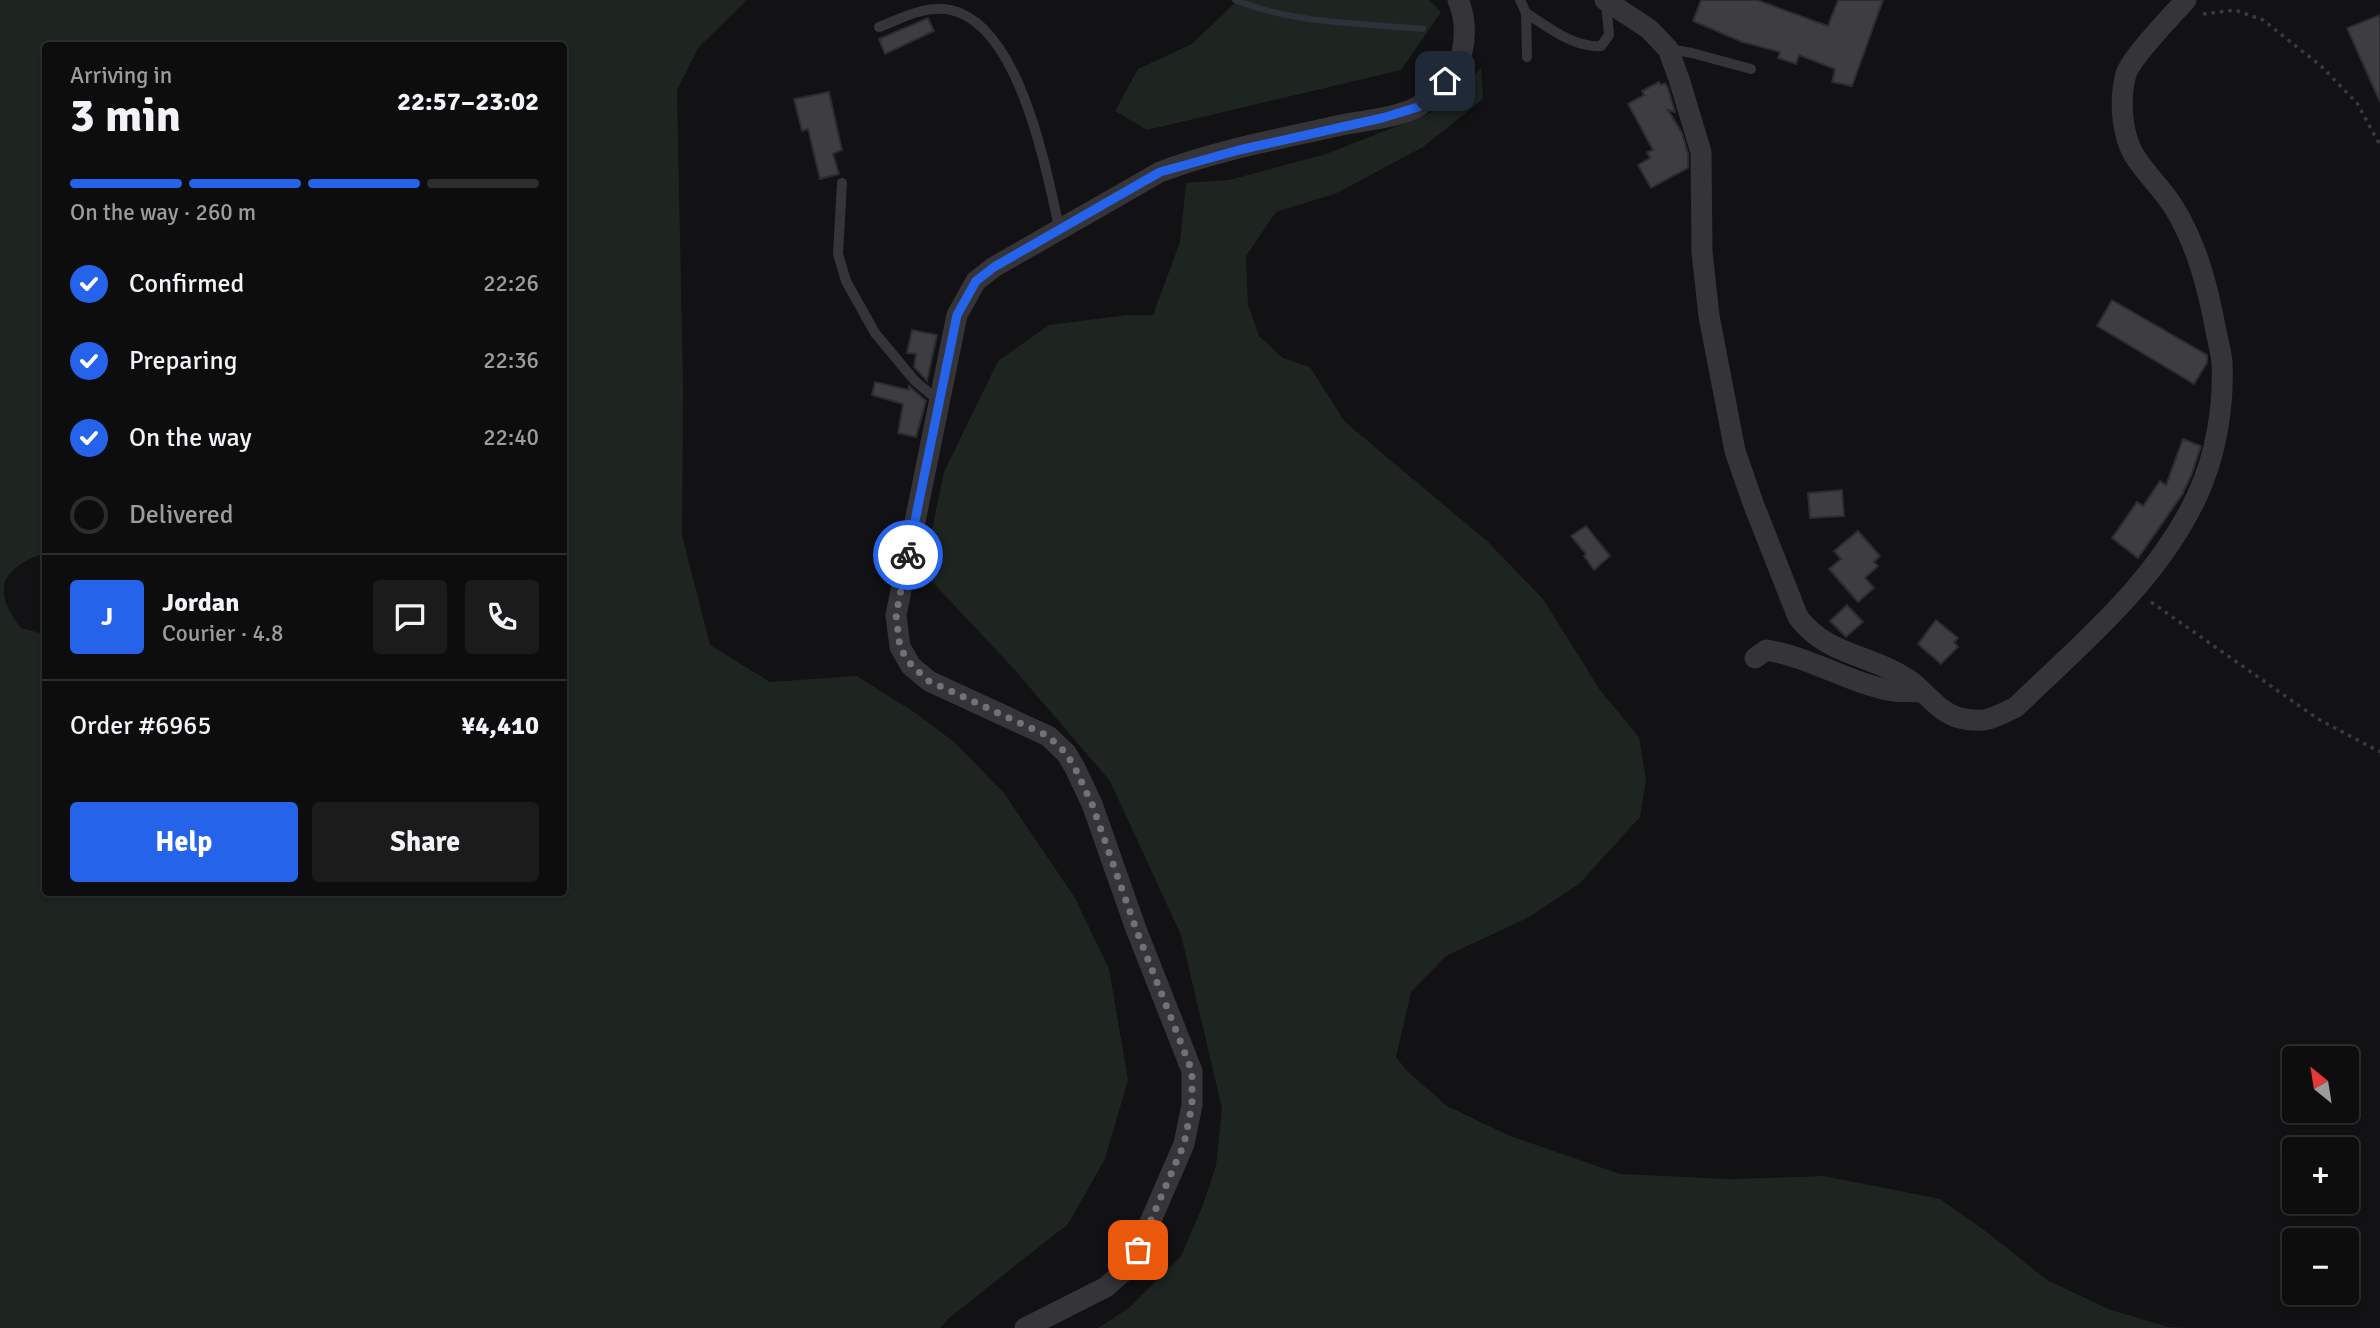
<!DOCTYPE html>
<meta charset="utf-8">
<style>
body{margin:0;font-family:Signika,sans-serif;background:#1c1b1c;color:#f1f3f6;height:100vh;display:flex;flex-direction:column;font-size:26px;white-space:nowrap}
*{box-sizing:border-box;margin:0}
p{font-size:23px;color:#9b9c9e}
.icon{flex:none;width:38px;height:38px;fill:none;stroke:currentColor;stroke-width:2;stroke-linecap:round;stroke-linejoin:round}
.map{position:relative;flex:1;overflow:hidden}
.sheet{position:absolute;left:42px;top:42px;width:525px;height:854px;display:flex;flex-direction:column;background:#0e0d0e;border-radius:7px;box-shadow:0 4px 10px #0003,0 0 0 2px #2e2d2e}
.sheet>*{flex:none}
.needle{width:46px;rotate:330deg}
.tools{position:absolute;left:2282px;top:1046px;display:grid;gap:14px}
.tools a{display:grid;place-items:center;width:77px;height:77px;border-radius:7px;background:#0e0d0e;box-shadow:0 4px 10px #0003,0 0 0 2px #2e2d2e;font-size:35px}
.pin{position:absolute;display:grid;place-items:center;width:60px;height:60px;color:#fff;margin:-30px;border-radius:14px;box-shadow:0 4px 10px #0006}
.courier{position:absolute;display:grid;place-items:center;width:70px;height:70px;margin:-35px;border:5px solid #2563eb;border-radius:50%;background:#fff;color:#222;box-shadow:0 2px 9px #0007}
.head em{font-style:normal;font-weight:700}
.head div{display:flex;flex-direction:column-reverse}
.head{display:flex;align-items:center;justify-content:space-between;height:119px;padding:0 28px}
h1{font-size:46px;font-weight:700;line-height:52px}
.bar{display:grid;grid-template-columns:repeat(4,1fr);gap:10px 7px;align-content:center;height:84px;padding:0 28px}
.bar i{height:9px;border-radius:5px;background:#2e2d2e}
.bar .active{background:#2563eb}
.bar p{grid-column:span 4}
.line{display:flex;align-items:center;gap:18px;padding:0 28px;border-top:2px solid #2e2d2e}
.line div{flex:1}
.round{display:grid;place-items:center;flex:none;width:74px;height:74px;border-radius:7px;background:#1c1b1c}
ol{padding:0 28px;list-style:none}
li{display:flex;align-items:center;gap:21px;height:77px}
li p{margin-inline-start:auto}
li .icon{padding:7px;border-radius:50%;background:#2563eb;color:#fff;stroke-width:4}
li:last-child{color:#9b9c9e}
li i{width:38px;height:38px;border:4px solid #2e2d2e;border-radius:50%}
.primary-button{display:flex;gap:14px;margin-top:auto;padding:14px 28px}
.primary-button a{flex:1;height:80px;border-radius:7px;background:#2563eb;color:#fff;font-size:28px;font-weight:700;line-height:80px;text-align:center}
.primary-button a+a{background:#1c1b1c;color:#f1f3f6}
.map>svg:first-child{display:block}
</style>
<div class="map">
<svg width="2380" height="1328" viewBox="0 0 2380 1328">
<rect width="100%" height="100%" fill="#121113"/>
<!-- green -->
<g fill="#1e2521" fill-rule="evenodd">
<path d="M 0,0 L 747,0 L 698,48 L 677,90 L 683,389 L 682,535 L 710,645 L 770,682 L 857,676 L 917,714 L 954,742 L 1004,793 L 1075,898 L 1109,969 L 1128,1080 L 1105,1159 L 1068,1224 L 949,1318 L 940,1328 L 0,1328 ZM 46,46 L 564,46 L 564,892 L 46,892 L 45,631 L 40,633 L 21,628 C 13,617 2,602 4,587 C 5,570 31,556 45,554 Z"/>
<path d="M 1238,0 L 1429,0 L 1441,12 L 1401,70 L 1147,130 L 1115,111 L 1138,69 L 1192,44 Z"/>
<path d="M 1481,68 L 1483,99 L 1423,147 L 1337,193 L 1276,212 L 1246,256 L 1248,305 L 1259,336 L 1283,358 L 1310,367 L 1345,422 L 1487,541 L 1543,599 L 1600,690 L 1639,737 L 1646,780 L 1640,817 L 1579,884 L 1529,917 L 1446,956 L 1411,992 L 1396,1057 L 1408,1072 L 1447,1106 L 1510,1136 L 1620,1174 L 1729,1179 L 1824,1176 L 1940,1199 L 1988,1233 L 2047,1280 L 2108,1309 L 2168,1327 L 2189,1328 L 1098,1328 L 1129,1308 L 1181,1256 L 1203,1205 L 1216,1166 L 1222,1108 L 1181,935 L 1110,781 L 1014,669 L 923,572 L 944,472 L 998,361 L 1049,325 L 1127,315 L 1153,315 L 1180,242 L 1186,183 L 1229,180 L 1326,154 L 1428,114 L 1461,89 Z"/>
</g>
<g fill="none" stroke-linecap="round" stroke-linejoin="round">
<!-- stream -->
<path stroke="#2c313a" stroke-width="6" d="M 1235,0 C 1294,24 1361,23 1423,29"/>
</g>
<!-- building -->
<g fill="#3e3e42" stroke="#2c2c2e" stroke-width="2">
<path d="M 1701,0 L 1757,0 L 1828,26 L 1838,0 L 1883,0 L 1852,86 L 1832,82 L 1835,69 L 1799,55 L 1796,64 L 1778,58 L 1780,52 L 1742,42 L 1693,21 Z"/>
<path d="M 2380,15 L 2380,102 L 2347,28 Z"/>
<path d="M 928,18 L 934,31 L 885,54 L 879,39 Z"/>
<path d="M 1659,82 L 1661,85 L 1665,83 L 1668,88 L 1675,112 L 1668,110 L 1682,133 L 1688,154 L 1688,168 L 1651,188 L 1638,165 L 1650,158 L 1647,152 L 1653,150 L 1628,104 L 1644,95 L 1642,91 Z"/>
<path d="M 829,92 L 842,150 L 833,154 L 839,174 L 820,179 L 808,129 L 802,131 L 794,99 Z"/>
<path d="M 2112,300 L 2207,355 L 2207,363 L 2194,384 L 2097,326 Z"/>
<path d="M 912,330 L 937,335 L 927,381 L 914,367 L 916,354 L 907,353 Z"/>
<path d="M 875,382 L 909,390 L 909,386 L 926,401 L 916,437 L 898,433 L 903,404 L 872,395 Z"/>
<path d="M 2183,439 L 2201,446 L 2191,476 L 2182,495 L 2138,558 L 2112,538 L 2137,502 L 2143,506 L 2160,481 L 2166,485 Z"/>
<path d="M 1842,490 L 1844,516 L 1810,518 L 1808,493 Z"/>
<path d="M 1586,526 L 1610,556 L 1594,570 L 1584,556 L 1586,554 L 1571,536 Z"/>
<path d="M 1858,531 L 1880,556 L 1874,562 L 1878,566 L 1865,578 L 1874,588 L 1858,602 L 1829,569 L 1841,559 L 1834,551 Z"/>
<path d="M 1847,605 L 1863,622 L 1846,637 L 1830,621 Z"/>
<path d="M 1936,620 L 1958,638 L 1954,642 L 1958,647 L 1941,664 L 1918,644 Z"/>
</g>
<g fill="none" stroke-linecap="round" stroke-linejoin="round">
<!-- path -->
<g stroke="#39393e" stroke-width="3.5" stroke-dasharray="3.5 5" stroke-linecap="butt">
<path d="M 2203,14 L 2235,10 L 2263,20 L 2321,66 L 2357,103 L 2380,145"/>
<path d="M 2151,602 L 2318,719 L 2380,752"/>
</g>
<!-- service -->
<g stroke="#353539" stroke-width="10">
<path d="M 1520,0 L 1526,13 L 1527,57"/>
<path d="M 1526,13 C 1548,27 1574,48 1601,46 L 1609,35 L 1606,2"/>
<path d="M 879,27 C 900,19 927,4 951,10 C 1020,26 1046,169 1059,227"/>
<path d="M 1669,49 L 1692,53 L 1751,69"/>
<path d="M 842,183 L 838,254 L 846,281 L 875,333 L 915,381 L 939,401"/>
</g>
<!-- minor -->
<g stroke="#353539" stroke-width="21">
<path d="M 1605,0 L 1649,29 L 1668,49 L 1679,79 L 1701,152 L 1702,252 L 1709,316 L 1735,451 L 1753,503 L 1798,617 C 1827,656 1871,654 1909,680 C 1925,691 1939,713 1960,718 C 1984,724 1994,718 2016,707 C 2082,643 2157,582 2197,496 C 2216,456 2224,406 2222,362 C 2221,352 2218,341 2216,331 C 2208,288 2197,244 2173,206 C 2162,188 2137,165 2130,147 C 2121,125 2120,96 2126,74 C 2131,58 2173,14 2186,0"/>
<path d="M 1755,658 L 1766,650 C 1810,657 1849,683 1893,691 C 1901,692 1911,691 1920,692"/>
<path d="M 1025,1328 L 1106,1287 L 1123,1272 L 1138,1250 L 1184,1144 L 1192,1105 L 1192,1071 L 1136,929 L 1092,804 L 1075,768 L 1066,753 L 1048,736 L 929,681 L 911,666 L 900,647 L 896,615 L 957,315 L 976,281 L 994,267 L 1160,172 C 1217,150 1281,139 1341,125 C 1362,121 1401,117 1419,106 C 1432,97 1459,68 1462,52 C 1466,36 1465,15 1458,0"/>
</g>
</g>
<g fill="none" stroke-linecap="round" stroke-linejoin="round">
<!-- done -->
<path stroke="#71717a" stroke-width="7" stroke-dasharray="0 12.6" d="M 908,555 L 896,615 L 900,648 L 912,666 L 929,681 L 1048,736 L 1066,753 L 1075,768 L 1092,804 L 1136,929 L 1192,1071 L 1192,1105 L 1184,1144 L 1138,1250"/>
<!-- route -->
<path stroke="#2563eb" stroke-width="9" d="M 908,555 L 957,315 L 976,281 L 994,267 L 1160,172 L 1239,150 L 1382,118 L 1418,107 L 1445,81"/>
</g>
</svg>
<div class="tools">
<a><svg class="needle" viewBox="-14 -14 28 28"><path d="M0-13l5 13h-10z" fill="#e53935"/><path d="M0 13l5-13h-10z" fill="#9b9c9e"/></svg></a>
<a>+</a>
<a>−</a>
</div>
<div class="pin" style="left:1138px;top:1250px;background:#ea580c"><svg class="icon" aria-label="bag" viewBox="0 0 24 24"><path d="M5 8h14l-1 12H6zM9 8a3 3 0 0 1 6 0"/></svg></div>
<div class="pin" style="left:1445px;top:81px;background:#1f2937"><svg class="icon" aria-label="home" viewBox="0 0 24 24"><path d="M3 11l9-7 9 7M6 9v11h12V9"/></svg></div>
<div class="courier" style="left:908px;top:555px"><svg class="icon" aria-label="bike" viewBox="0 0 24 24"><circle cx="6" cy="16" r="4"/><circle cx="18" cy="16" r="4"/><path d="M6 16l4-8h5l3 8M10 8l3 8H6M13 5h3"/></svg></div>
<section class="sheet">
<div class="head"><div><h1>3 min</h1><p>Arriving in</p></div><em>22:57–23:02</em></div>
<div class="bar"><i class="active"></i><i class="active"></i><i class="active"></i><i></i><p>On the way · 260 m</p></div>
<ol>
<li><svg class="icon" aria-label="check" viewBox="0 0 24 24"><path d="M5 12l5 5 9-10"/></svg>Confirmed<p>22:26</p></li>
<li><svg class="icon" aria-label="check" viewBox="0 0 24 24"><path d="M5 12l5 5 9-10"/></svg>Preparing<p>22:36</p></li>
<li><svg class="icon" aria-label="check" viewBox="0 0 24 24"><path d="M5 12l5 5 9-10"/></svg>On the way<p>22:40</p></li>
<li><i></i>Delivered</li>
</ol>
<div class="line" style="height:126px"><b class="round" style="background:#2563eb;color:#fff">J</b><div><b>Jordan</b><p>Courier · 4.8</p></div><a class="round"><svg class="icon" aria-label="chat" viewBox="0 0 24 24"><path d="M4 5h16v11H9l-5 4z"/></svg></a><a class="round"><svg class="icon" aria-label="phone" viewBox="0 0 24 24"><path d="M5 4h4l2 5-3 2q2 4 5 5l2-3 5 2v4C11 20 4 13 5 4z"/></svg></a></div>
<div class="line" style="height:91px"><div>Order #6965</div><b>¥4,410</b></div>
<div class="primary-button"><a>Help</a><a>Share</a></div>
</section>
</div>
